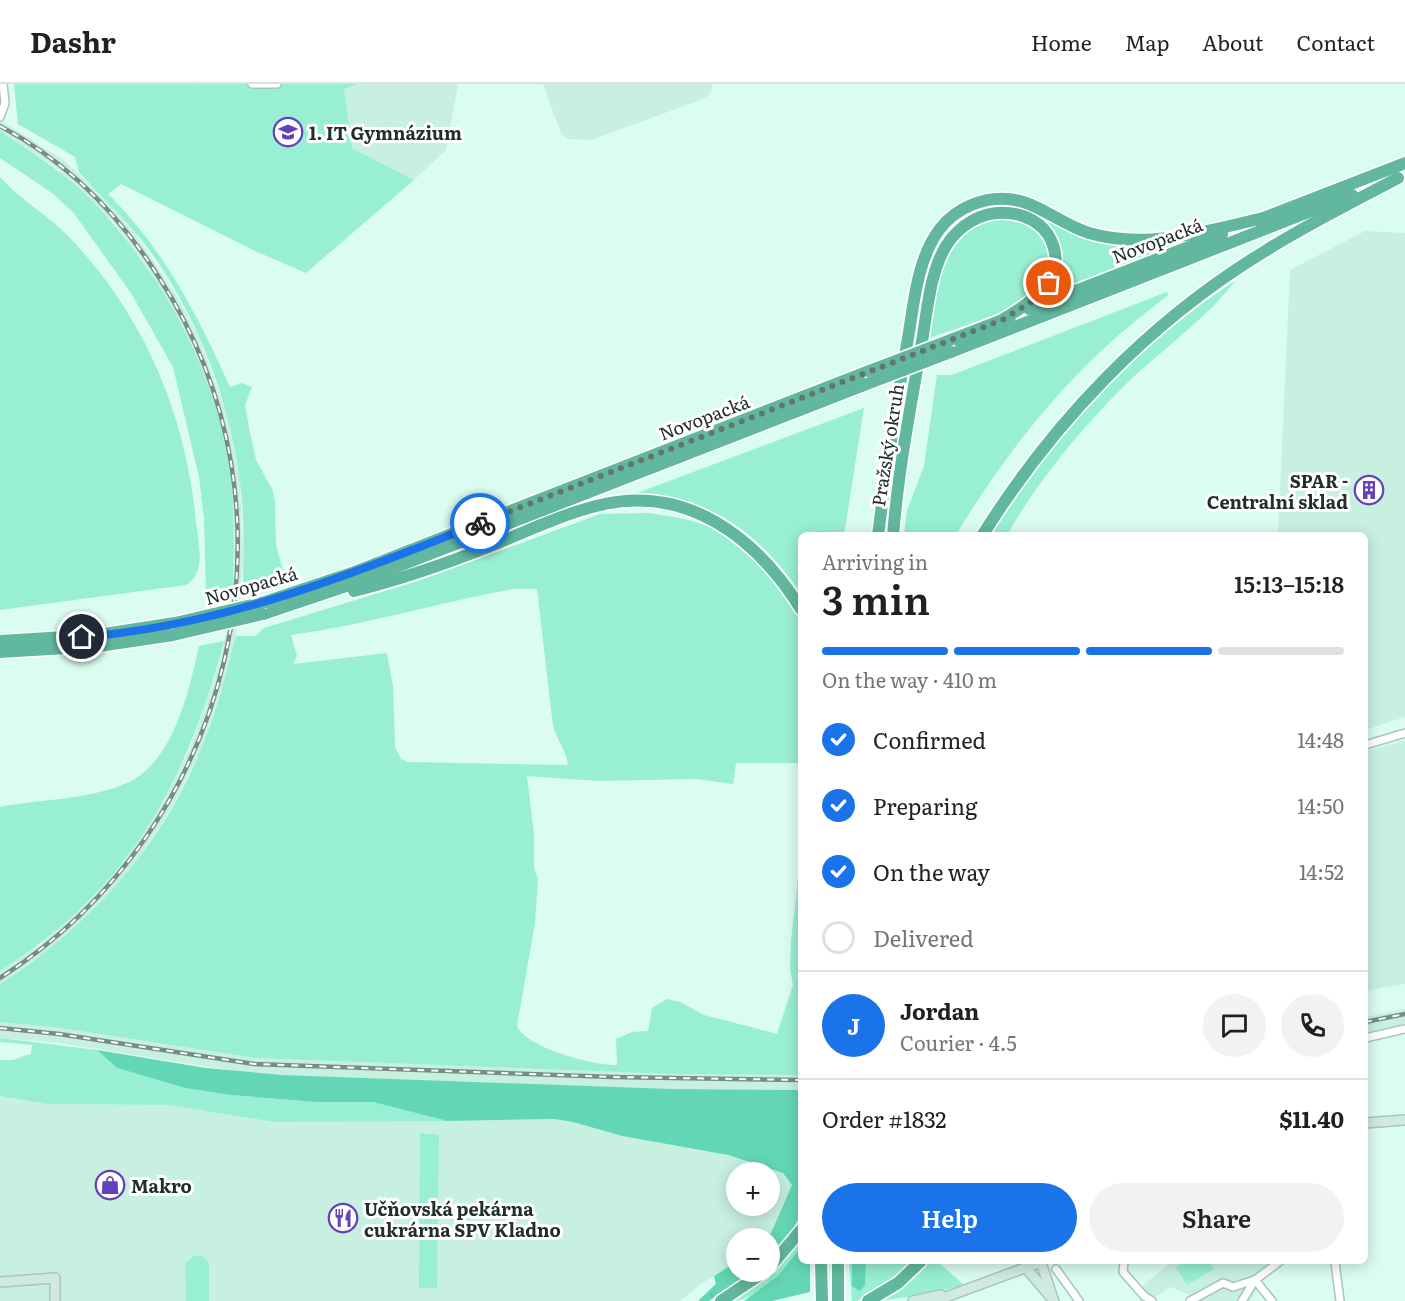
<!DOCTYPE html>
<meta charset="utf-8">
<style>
body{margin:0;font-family:Literata,serif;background:#f2f2f2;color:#202124;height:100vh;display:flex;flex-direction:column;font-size:22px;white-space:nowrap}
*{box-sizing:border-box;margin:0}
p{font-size:20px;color:#757577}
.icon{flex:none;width:33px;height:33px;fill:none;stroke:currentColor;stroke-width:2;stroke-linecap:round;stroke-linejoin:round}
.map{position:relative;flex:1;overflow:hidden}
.sheet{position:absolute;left:798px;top:448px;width:570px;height:732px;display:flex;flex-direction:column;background:#fff;border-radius:9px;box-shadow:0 3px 15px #0003}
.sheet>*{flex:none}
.controls{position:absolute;left:726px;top:1078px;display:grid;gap:12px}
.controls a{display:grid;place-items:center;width:54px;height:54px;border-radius:50%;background:#fff;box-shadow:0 3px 15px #0003;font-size:30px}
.pin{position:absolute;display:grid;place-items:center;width:51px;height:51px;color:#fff;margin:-26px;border:3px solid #fff;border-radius:50%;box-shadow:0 2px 6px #0007}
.courier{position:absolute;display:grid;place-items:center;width:60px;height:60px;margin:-30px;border:4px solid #1a73e8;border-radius:50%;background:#fff;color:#222;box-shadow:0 2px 8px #0007}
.headline em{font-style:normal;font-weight:600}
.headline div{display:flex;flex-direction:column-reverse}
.headline{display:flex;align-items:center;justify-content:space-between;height:102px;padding:0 24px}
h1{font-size:39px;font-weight:600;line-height:45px}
.bar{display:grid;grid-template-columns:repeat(4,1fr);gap:9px 6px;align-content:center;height:72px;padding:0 24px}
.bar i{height:8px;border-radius:4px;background:#e0e0e0}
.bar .active{background:#1a73e8}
.bar p{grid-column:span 4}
.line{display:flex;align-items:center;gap:15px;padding:0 24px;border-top:2px solid #e0e0e0}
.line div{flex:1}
.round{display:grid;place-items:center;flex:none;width:63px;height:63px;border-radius:32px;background:#f2f2f2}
ol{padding:0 24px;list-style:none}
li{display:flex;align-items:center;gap:18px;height:66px}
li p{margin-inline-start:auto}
li .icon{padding:6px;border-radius:50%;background:#1a73e8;color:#fff;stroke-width:4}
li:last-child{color:#757577}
li i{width:33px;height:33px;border:3px solid #e0e0e0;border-radius:50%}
.primary-button{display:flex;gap:12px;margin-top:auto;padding:12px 24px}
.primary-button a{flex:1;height:69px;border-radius:36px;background:#1a73e8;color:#fff;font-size:24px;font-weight:600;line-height:69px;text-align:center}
.primary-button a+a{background:#f2f2f2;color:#202124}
header{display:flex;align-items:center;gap:36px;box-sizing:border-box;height:84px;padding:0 30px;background:#fff;border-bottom:2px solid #e0e0e0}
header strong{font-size:28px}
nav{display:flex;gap:33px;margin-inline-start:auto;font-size:21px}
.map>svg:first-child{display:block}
</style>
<header>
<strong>Dashr</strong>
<nav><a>Home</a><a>Map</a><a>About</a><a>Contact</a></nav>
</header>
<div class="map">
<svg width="1405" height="1217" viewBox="0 0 1405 1217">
<rect width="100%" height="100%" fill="#dbfcf0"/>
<!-- built -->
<g fill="#c7f0e1" fill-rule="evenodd">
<path d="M 178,0 L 458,0 L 446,66 L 414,96 L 352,64 L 275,75 Z"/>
<path d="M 543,0 L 712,0 L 712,5 L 708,12 L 695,18 L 591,56 L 568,55 L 561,49 Z"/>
<path d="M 0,36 L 62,75 L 103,112 L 136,151 L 179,216 L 200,256 L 227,330 L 240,396 L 243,475 L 236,552 L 226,591 L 201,666 L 171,725 L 135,780 L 97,823 L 61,857 L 0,900 L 0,887 L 38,862 L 90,816 L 127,773 L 162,720 L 191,662 L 216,588 L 226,550 L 233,475 L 230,398 L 217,332 L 209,307 L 182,241 L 144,178 L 113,138 L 55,83 L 0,47 Z"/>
<path d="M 1365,147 L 1405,149 L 1405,633 L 1365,646 L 1365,452 L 1278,451 L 1290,186 Z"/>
<path d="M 1405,656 L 1405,900 L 1365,907 L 1365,668 Z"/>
<path d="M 1405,925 L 1405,940 L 1365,948 L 1365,933 Z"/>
<path d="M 0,938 L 60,944 L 255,974 L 672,990 L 801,991 L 801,1006 L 672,1005 L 254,990 L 59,959 L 0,954 Z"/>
<path d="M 0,1012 L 47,1020 L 168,1021 L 274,1038 L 554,1035 L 573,1038 L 622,1052 L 727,1071 L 783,1089 L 792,1101 L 771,1149 L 765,1155 L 736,1155 L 736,1178 L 701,1200 L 680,1217 L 0,1217 ZM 736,1089 L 770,1089 L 770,1122 L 736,1122 Z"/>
<path d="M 1172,1178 L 1286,1178 L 1262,1197 L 1251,1217 L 1193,1217 L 1190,1211 L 1170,1203 L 1152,1215 L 1145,1211 L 1142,1202 Z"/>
</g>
<!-- green -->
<g fill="#98efd3" fill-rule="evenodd">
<path d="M 14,0 L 193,0 L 194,2 L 197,0 L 358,0 L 344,5 L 352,64 L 414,96 L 306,189 L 253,166 L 121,100 L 108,110 C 164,165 198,232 230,303 L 242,299 L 252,303 L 245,321 L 249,344 L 256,376 L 273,407 L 275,419 L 276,461 L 287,500 L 243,508 C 243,475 245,440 241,407 C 233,331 206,254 165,189 C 143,152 108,120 79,88 L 75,73 L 18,40 Z"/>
<path d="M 0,47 C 33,69 67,90 94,119 C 162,190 215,286 229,383 C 235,421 233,460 233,497 L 230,513 L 216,516 L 206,510 L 204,435 L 199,393 L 173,283 L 131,209 L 73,128 L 52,109 L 0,74 Z"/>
<path d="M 0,93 C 20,116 50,132 72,156 C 145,234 186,331 196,438 C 198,458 207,489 186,501 L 0,526 Z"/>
<path d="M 1004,132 C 1023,138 1050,145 1051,170 C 1051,178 1051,190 1046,197 C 1029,225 960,242 930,254 C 936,220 935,162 968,142 C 977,136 994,135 1004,132 Z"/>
<path d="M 1046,136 L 1059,142 L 1174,161 L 1051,209 C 1071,185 1063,158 1046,136 Z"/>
<path d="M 1235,197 C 1204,238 1159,267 1122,304 C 1079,347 1037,398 1007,451 L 991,452 C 1054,350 1135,262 1235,197 Z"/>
<path d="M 1167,208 L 1168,211 C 1144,230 1120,249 1098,270 C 1043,322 994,387 956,451 L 904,451 L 907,427 L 924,382 L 937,291 L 952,291 Z"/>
<path d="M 864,324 L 844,451 L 801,452 L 801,510 C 772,467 736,431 684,418 C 666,414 647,414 629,412 Z"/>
<path d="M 649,429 C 664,432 680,433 695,438 C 741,451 779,498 801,538 L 801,679 L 736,679 L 733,700 L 696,695 L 598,697 L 527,692 L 534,750 L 534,783 L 538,795 L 535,839 L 517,942 C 526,964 595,982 617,981 L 616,955 L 632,948 L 648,947 L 652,924 L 667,915 L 680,918 L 704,931 L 777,950 L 793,901 L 790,885 L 791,857 L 801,767 L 801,991 L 672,990 L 255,974 L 60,944 L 0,938 L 0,900 C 88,844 162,763 201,665 C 216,629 226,590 236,552 L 255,552 L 264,544 L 421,496 L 600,430 ZM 514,505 L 537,505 L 553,642 C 557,656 567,668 568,681 L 408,678 L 401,675 L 395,663 L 393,603 L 387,569 L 293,580 L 297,572 L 291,551 C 366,541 439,518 514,505 Z"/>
<path d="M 224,557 C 185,702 130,804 0,887 L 0,723 C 40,715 89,716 127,699 C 173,679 189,607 199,562 Z"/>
<path d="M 0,954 L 97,966 L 117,984 L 185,1004 L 231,1011 L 316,1018 L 373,1018 L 447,1037 L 274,1038 L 168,1021 L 47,1020 L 0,1012 L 0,976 L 12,976 L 31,970 L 32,961 L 0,958 Z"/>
<path d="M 420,1049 L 439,1051 L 437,1204 L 419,1204 Z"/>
<path d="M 801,1158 C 801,1180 753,1217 733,1217 L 776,1185 Z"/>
<path d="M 194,1172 L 202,1172 L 209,1179 L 209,1217 L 186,1217 L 185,1179 Z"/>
<path d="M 849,1178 L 852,1178 L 852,1202 L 865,1201 L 866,1178 L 913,1178 L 899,1192 L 857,1217 L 852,1217 Z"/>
<path d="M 927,1178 L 938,1178 L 964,1201 L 923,1211 L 878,1217 L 914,1192 Z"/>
<path d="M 1185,1178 L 1210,1178 L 1214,1185 L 1187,1201 L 1176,1183 Z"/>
</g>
<!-- forest -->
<g fill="#63d7b5">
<path d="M 97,966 L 206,984 L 282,991 L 672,1005 L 801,1006 L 801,1131 L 788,1153 L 770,1174 L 770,1155 L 765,1155 L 771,1149 L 792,1101 L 783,1089 L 728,1071 L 622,1052 L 573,1038 L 554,1035 L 447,1037 L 373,1018 L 316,1018 L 231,1011 L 185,1004 L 117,984 Z"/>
<path d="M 801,1163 L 801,1178 L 810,1178 L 810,1208 L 772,1217 L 744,1217 L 778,1192 Z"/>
<path d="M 736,1178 L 736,1188 L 752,1188 L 709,1217 L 698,1217 L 716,1200 L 714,1192 Z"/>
<path d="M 852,1178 L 866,1178 L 865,1201 L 860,1207 L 852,1202 Z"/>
</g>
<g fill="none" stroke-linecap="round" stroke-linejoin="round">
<!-- stream -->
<path stroke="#4dc4a3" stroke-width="2" d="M 711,1210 L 712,1212"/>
<!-- street casing -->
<g stroke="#a7c7bb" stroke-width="10">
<g id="street">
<path d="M 252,0 L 277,0"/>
<path d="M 0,33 L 5,19 L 3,0"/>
<path d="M 1365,661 L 1405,649"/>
<path d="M 1365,954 L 1405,945"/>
<path d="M 1124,1178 L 1123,1188 L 1144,1212 L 1152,1217"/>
<path d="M 1335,1178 L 1340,1217"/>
<path d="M 1056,1185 L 1079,1217"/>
<path d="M 1255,1196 L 1272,1217"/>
<path d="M 1190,1217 L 1223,1199 L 1233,1203 L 1255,1196"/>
<path d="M 1242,1217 L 1255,1196 L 1279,1178"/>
</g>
</g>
<!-- secondary casing -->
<g stroke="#a7c7bb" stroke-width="12">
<g id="secondary">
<path d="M 1365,1039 L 1405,1036"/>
<path d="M 1041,1178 L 1053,1215"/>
<path d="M 1026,1184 L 1054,1217"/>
<path d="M 0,1198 L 55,1194 L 55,1217"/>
<path d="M 913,1217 L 941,1211"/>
<path d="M 935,1217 L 1041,1178"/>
</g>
</g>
<!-- highway casing -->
<g stroke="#fff" stroke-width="15">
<g id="highway">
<path d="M 1258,136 L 1405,79"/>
<path d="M 1029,225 L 1222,150"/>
<path d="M 953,255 L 1010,233"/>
<path d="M 951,268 L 1352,111"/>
<path d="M 878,452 C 886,385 896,320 908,254 C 914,219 917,176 939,146 C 956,123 986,111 1015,116 C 1041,121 1063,141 1089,149 C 1147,166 1207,147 1263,134"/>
<path d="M 893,452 C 898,388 910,326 921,263 C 927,231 929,190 946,162 C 959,141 982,127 1007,129 C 1025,130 1043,139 1051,156 C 1069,196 1031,218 1002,236"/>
<path d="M 982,452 C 1053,338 1148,239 1262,169 C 1306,141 1353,118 1398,94"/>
<path d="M 354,507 C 402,495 448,479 493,461 C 527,447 561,431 596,422 C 686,399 756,453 801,525"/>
<path d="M 265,518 L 352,489 L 869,287"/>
<path d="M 263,530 L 355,499 L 867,300"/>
<path d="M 0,557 L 98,551 L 175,539"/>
<path d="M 0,568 L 99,562 L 173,551"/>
<path d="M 821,1178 L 822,1217"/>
<path d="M 838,1178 L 838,1217"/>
<path d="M 770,1183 L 801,1146"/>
<path d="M 721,1217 L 764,1188"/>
<path d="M 868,1217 L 898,1199 L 920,1178"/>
</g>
</g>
<!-- street -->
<use href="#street" stroke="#fff" stroke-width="7"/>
<!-- secondary -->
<use href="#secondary" stroke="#d0eae2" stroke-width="9"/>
<!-- highway -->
<use href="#highway" stroke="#62b89e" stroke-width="12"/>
<!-- rail casing -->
<g stroke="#768c84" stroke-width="4.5">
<g id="rail">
<path d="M 0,42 C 66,77 118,129 158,192 C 312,427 234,745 0,894"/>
<path d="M 1365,938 L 1405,930"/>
<path d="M 0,944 L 59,950 L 254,980 L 612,993 L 801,996"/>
</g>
</g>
<!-- rail -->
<use href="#rail" stroke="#fff" stroke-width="2" stroke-dasharray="7" stroke-linecap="butt"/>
<!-- highway-bridge casing -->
<g stroke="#fff" stroke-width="15" stroke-linecap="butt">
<g id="highway-bridge">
<path d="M 869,287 L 953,255"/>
<path d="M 867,300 L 951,268"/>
<path d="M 175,539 L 265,518"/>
<path d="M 173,551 L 263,530"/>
</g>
</g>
<!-- highway-bridge -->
<use href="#highway-bridge" stroke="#62b89e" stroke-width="12"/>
</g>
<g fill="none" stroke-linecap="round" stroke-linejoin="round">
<!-- done -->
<path stroke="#62766f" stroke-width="6" stroke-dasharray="0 10.8" d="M 480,439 L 1002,236 L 1034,216 L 1049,199"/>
<!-- route -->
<path stroke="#1a73e8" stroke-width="8" d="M 82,553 C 221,542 352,491 480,439"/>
</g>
<!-- icons -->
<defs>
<g id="school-ring" transform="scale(1.5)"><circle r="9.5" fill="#fff" stroke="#6541b9" stroke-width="1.5"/><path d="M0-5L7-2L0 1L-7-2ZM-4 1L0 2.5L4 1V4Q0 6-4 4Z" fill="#6541b9"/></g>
<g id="building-ring" transform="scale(1.5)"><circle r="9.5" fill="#fff" stroke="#6541b9" stroke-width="1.5"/><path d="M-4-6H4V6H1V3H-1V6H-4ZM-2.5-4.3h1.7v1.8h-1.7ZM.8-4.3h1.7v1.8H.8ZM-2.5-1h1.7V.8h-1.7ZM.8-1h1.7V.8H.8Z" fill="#6541b9"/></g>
<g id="shop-ring" transform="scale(1.5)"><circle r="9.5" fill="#fff" stroke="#6541b9" stroke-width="1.5"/><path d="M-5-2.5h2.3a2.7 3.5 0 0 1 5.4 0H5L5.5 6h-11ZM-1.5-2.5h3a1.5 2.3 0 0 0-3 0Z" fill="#6541b9"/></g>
<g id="restaurant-ring" transform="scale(1.5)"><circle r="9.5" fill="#fff" stroke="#6541b9" stroke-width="1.5"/><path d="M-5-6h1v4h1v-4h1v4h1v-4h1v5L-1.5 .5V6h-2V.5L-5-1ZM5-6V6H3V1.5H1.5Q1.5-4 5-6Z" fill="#6541b9"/></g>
</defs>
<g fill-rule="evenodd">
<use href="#school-ring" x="288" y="48"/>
<use href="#building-ring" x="1369" y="406"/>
<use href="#shop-ring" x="110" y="1101"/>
<use href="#restaurant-ring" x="343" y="1134"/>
</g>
<g text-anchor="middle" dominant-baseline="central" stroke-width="6" stroke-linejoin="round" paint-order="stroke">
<!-- poi labels -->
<g font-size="18" font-weight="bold" fill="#212e2a" stroke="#fff" text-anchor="start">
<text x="309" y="48">1. IT Gymnázium</text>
<text x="1348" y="396" text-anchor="end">SPAR -<tspan x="1348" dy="21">Centralní sklad</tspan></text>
<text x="131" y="1101">Makro</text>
<text x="364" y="1124">Učňovská pekárna<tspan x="364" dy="21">cukrárna SPV Kladno</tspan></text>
</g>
<!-- street labels -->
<g font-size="18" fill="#212e2a" stroke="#fff">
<text transform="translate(1157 156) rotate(-21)">Novopacká</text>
<text transform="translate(704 333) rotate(-21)">Novopacká</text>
<text transform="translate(887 361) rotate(-81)">Pražský okruh</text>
<text transform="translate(251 501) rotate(-16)">Novopacká</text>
</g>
</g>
</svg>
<div class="controls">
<a>+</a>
<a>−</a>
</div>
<div class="pin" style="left:1049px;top:199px;background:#ea580c"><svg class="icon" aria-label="bag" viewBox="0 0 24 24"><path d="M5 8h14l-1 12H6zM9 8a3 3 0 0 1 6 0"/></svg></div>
<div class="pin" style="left:82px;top:553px;background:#1f2937"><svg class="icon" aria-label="home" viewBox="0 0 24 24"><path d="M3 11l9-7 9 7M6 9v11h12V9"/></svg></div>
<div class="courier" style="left:480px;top:439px"><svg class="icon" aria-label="bike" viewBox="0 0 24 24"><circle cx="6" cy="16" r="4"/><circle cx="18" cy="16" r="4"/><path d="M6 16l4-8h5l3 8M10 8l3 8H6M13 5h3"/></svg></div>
<section class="sheet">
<div class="headline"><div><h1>3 min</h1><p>Arriving in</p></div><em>15:13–15:18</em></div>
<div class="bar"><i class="active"></i><i class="active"></i><i class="active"></i><i></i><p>On the way · 410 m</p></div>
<ol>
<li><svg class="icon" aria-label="check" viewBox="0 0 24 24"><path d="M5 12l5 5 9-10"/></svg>Confirmed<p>14:48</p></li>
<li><svg class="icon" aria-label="check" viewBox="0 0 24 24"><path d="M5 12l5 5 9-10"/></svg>Preparing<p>14:50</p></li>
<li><svg class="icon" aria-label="check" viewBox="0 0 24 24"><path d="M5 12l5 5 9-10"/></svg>On the way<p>14:52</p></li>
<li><i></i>Delivered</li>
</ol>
<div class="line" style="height:108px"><b class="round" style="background:#1a73e8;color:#fff">J</b><div><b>Jordan</b><p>Courier · 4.5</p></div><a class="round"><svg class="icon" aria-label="chat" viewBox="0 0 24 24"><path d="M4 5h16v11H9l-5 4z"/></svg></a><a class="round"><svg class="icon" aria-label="phone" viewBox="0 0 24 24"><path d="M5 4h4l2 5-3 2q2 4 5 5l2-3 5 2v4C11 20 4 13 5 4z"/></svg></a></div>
<div class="line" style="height:78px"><div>Order #1832</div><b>$11.40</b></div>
<div class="primary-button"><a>Help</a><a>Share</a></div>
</section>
</div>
